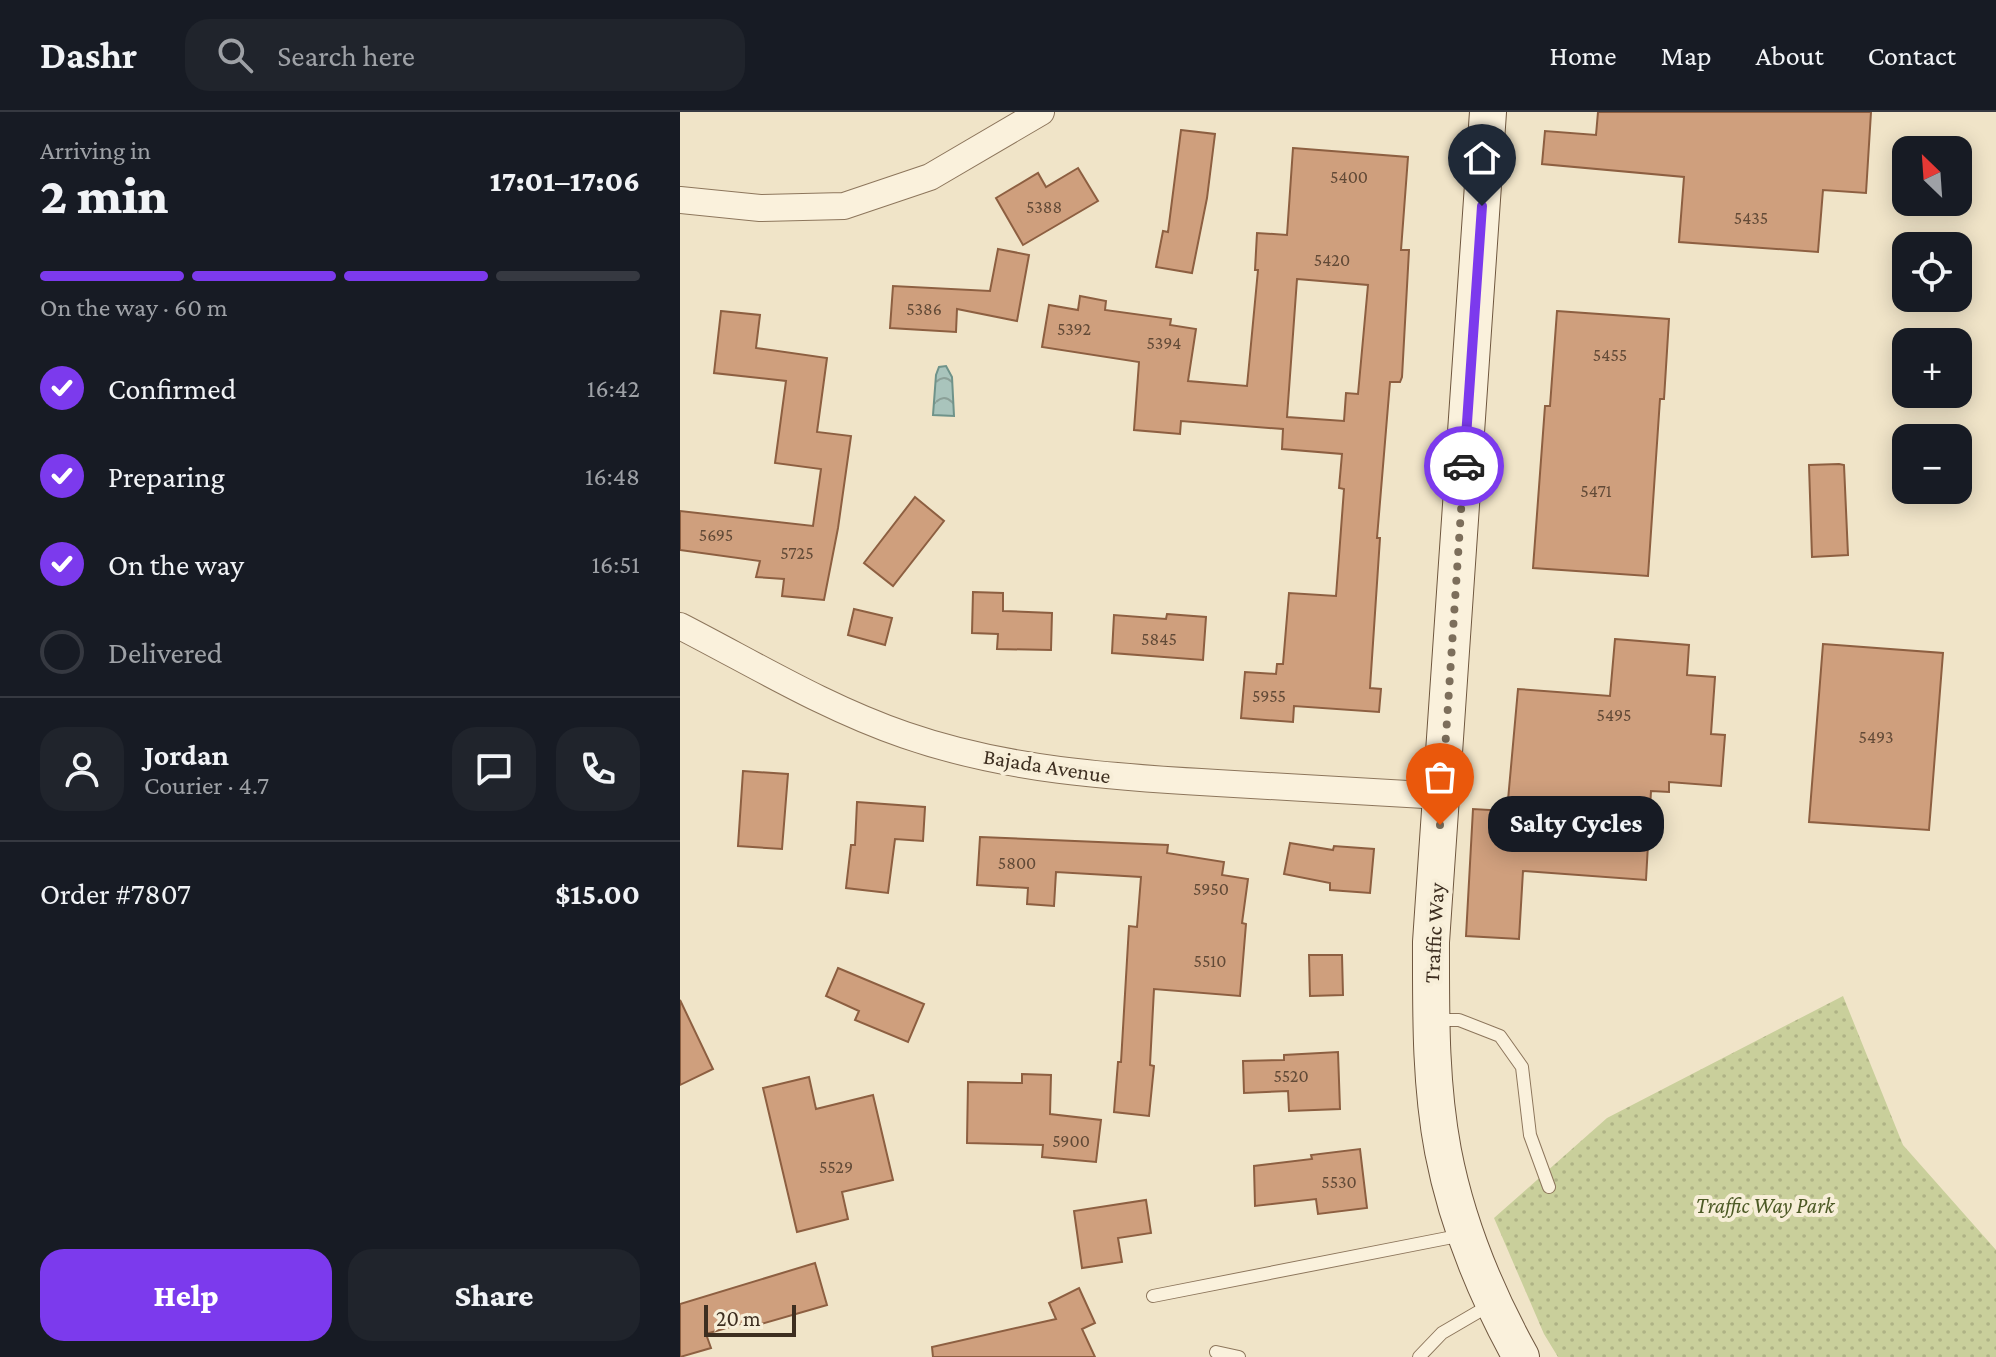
<!DOCTYPE html>
<meta charset="utf-8">
<style>
body{margin:0;font-family:"Crimson Pro",serif;background:#20242c;color:#f1f3f6;height:100vh;display:flex;flex-direction:column;font-size:30px;white-space:nowrap}
*{box-sizing:border-box;margin:0}
p{font-size:26px;color:#9ea1a6}
.icon{flex:none;width:44px;height:44px;fill:none;stroke:currentColor;stroke-width:2;stroke-linecap:round;stroke-linejoin:round}
.map{position:relative;flex:1;overflow:hidden}
.details{display:flex;flex-direction:column;background:#171b24;width:680px}
.details>*{flex:none}
.needle{width:52px;rotate:335deg}
.controls{position:absolute;left:1212px;top:24px;display:grid;gap:16px}
.controls a{display:grid;place-items:center;width:80px;height:80px;border-radius:16px;background:#171b24;box-shadow:0 4px 20px #0003;font-size:40px}
.scale{position:absolute;left:24px;bottom:20px;width:92px;box-sizing:border-box;padding-left:8px;border:4px solid #3d2e20;border-top:0;font-size:22px;line-height:28px;white-space:nowrap;color:#3d2e20;-webkit-text-stroke:6px #f7eed8;paint-order:stroke}
.pin{position:absolute;display:grid;place-items:center;width:68px;height:68px;color:#fff;margin:-82px -34px;border-radius:50% 50% 50% 0;rotate:-45deg;box-shadow:0 0 8px #0007}
.pin .icon{rotate:45deg}
.courier{position:absolute;display:grid;place-items:center;width:80px;height:80px;margin:-40px;border:6px solid #7c3aed;border-radius:50%;background:#fff;color:#222;box-shadow:0 2px 10px #0007}
.bubble{position:absolute;height:56px;border-radius:24px;background:#171b24;box-shadow:0 4px 20px #0003;font-size:26px;font-weight:800;line-height:56px;text-align:center}
.summary em{font-style:normal;font-weight:800}
.summary div{display:flex;flex-direction:column-reverse}
.summary{display:flex;align-items:center;justify-content:space-between;height:136px;padding:0 40px}
h1{font-size:52px;font-weight:800;line-height:60px}
.bar{display:grid;grid-template-columns:repeat(4,1fr);gap:12px 8px;align-content:center;height:96px;padding:0 40px}
.bar i{height:10px;border-radius:6px;background:#363941}
.bar .current{background:#7c3aed}
.bar p{grid-column:span 4}
.line{display:flex;align-items:center;gap:20px;padding:0 40px;border-top:2px solid #363941}
.line div{flex:1}
.round{display:grid;place-items:center;flex:none;width:84px;height:84px;border-radius:24px;background:#20242c}
ol{padding:0 40px;list-style:none}
li{display:flex;align-items:center;gap:24px;height:88px}
li p{margin-inline-start:auto}
li .icon{padding:8px;border-radius:50%;background:#7c3aed;color:#fff;stroke-width:4}
li:last-child{color:#9ea1a6}
li i{width:44px;height:44px;border:4px solid #363941;border-radius:50%}
.cta{display:flex;gap:16px;margin-top:auto;padding:16px 40px}
.cta a{flex:1;height:92px;border-radius:24px;background:#7c3aed;color:#fff;font-size:32px;font-weight:800;line-height:92px;text-align:center}
.cta a+a{background:#20242c;color:#f1f3f6}
header{display:flex;align-items:center;gap:48px;box-sizing:border-box;height:112px;padding:0 40px;background:#171b24;border-bottom:2px solid #363941}
header strong{font-size:38px}
nav{display:flex;gap:44px;margin-inline-start:auto;font-size:28px}
.search{width:560px;height:72px;background:#20242c;display:flex;align-items:center;gap:20px;box-sizing:border-box;padding:0 28px;border-radius:24px;color:#9ea1a6;font-size:30px}
main{display:flex;flex:1;min-height:0}
.map>svg:first-child{display:block}
</style>
<header>
<strong>Dashr</strong>
<div class="search"><svg class="icon" aria-label="search" viewBox="0 0 24 24"><circle cx="10" cy="10" r="6"/><path d="M15 15l6 6"/></svg>Search here</div>
<nav><a>Home</a><a>Map</a><a>About</a><a>Contact</a></nav>
</header>
<main>
<section class="details">
<div class="summary"><div><h1>2 min</h1><p>Arriving in</p></div><em>17:01–17:06</em></div>
<div class="bar"><i class="current"></i><i class="current"></i><i class="current"></i><i></i><p>On the way · 60 m</p></div>
<ol>
<li><svg class="icon" aria-label="check" viewBox="0 0 24 24"><path d="M5 12l5 5 9-10"/></svg>Confirmed<p>16:42</p></li>
<li><svg class="icon" aria-label="check" viewBox="0 0 24 24"><path d="M5 12l5 5 9-10"/></svg>Preparing<p>16:48</p></li>
<li><svg class="icon" aria-label="check" viewBox="0 0 24 24"><path d="M5 12l5 5 9-10"/></svg>On the way<p>16:51</p></li>
<li><i></i>Delivered</li>
</ol>
<div class="line" style="height:144px"><a class="round"><svg class="icon" aria-label="person" viewBox="0 0 24 24"><circle cx="12" cy="8" r="4"/><path d="M4 21q1-7 8-7t8 7"/></svg></a><div><b>Jordan</b><p>Courier · 4.7</p></div><a class="round"><svg class="icon" aria-label="chat" viewBox="0 0 24 24"><path d="M4 5h16v11H9l-5 4z"/></svg></a><a class="round"><svg class="icon" aria-label="phone" viewBox="0 0 24 24"><path d="M5 4h4l2 5-3 2q2 4 5 5l2-3 5 2v4C11 20 4 13 5 4z"/></svg></a></div>
<div class="line" style="height:104px"><div>Order #7807</div><b>$15.00</b></div>
<div class="cta"><a>Help</a><a>Share</a></div>
</section>
<div class="map">
<svg width="1316" height="1245" viewBox="0 0 1316 1245">
<defs>
<pattern id="grass-dots" width="8" height="8" patternUnits="userSpaceOnUse" patternTransform="scale(2)"><rect width="8" height="8" fill="#c9cf9b"/><path d="M2 2h.1M6 6h.1" fill="none" stroke="#aeb285" stroke-width="1.8" stroke-linecap="round"/></pattern>
<pattern id="water-waves" width="16" height="10" patternUnits="userSpaceOnUse" patternTransform="scale(2)"><rect width="16" height="10" fill="#a9c4bc"/><path d="M0 5q4-4 8 0t8 0" fill="none" stroke="#8ba098"/></pattern>
</defs>
<rect width="100%" height="100%" fill="#f0e4c8"/>
<!-- grass -->
<path fill="url(#grass-dots)" d="M 1163,884 L 1223,1033 L 1316,1138 L 1316,1245 L 878,1245 L 864,1222 L 814,1106 L 927,1006 Z"/>
<!-- water -->
<path fill="url(#water-waves)" stroke="#6f938a" stroke-width="2" d="M 266,254 L 272,265 L 274,304 L 253,303 L 256,263 L 259,255 Z"/>
<!-- building -->
<g fill="#cf9f7d" stroke="#8d5f41" stroke-width="2" fill-rule="evenodd">
<path d="M 918,0 L 1191,0 L 1186,81 L 1143,78 L 1138,140 L 999,130 L 1004,65 L 862,52 L 865,19 L 916,23 Z"/>
<path d="M 501,18 L 535,22 L 527,86 L 512,161 L 476,155 L 483,119 L 488,120 Z"/>
<path d="M 613,36 L 728,45 L 721,138 L 729,138 L 722,265 L 720,270 L 710,270 L 697,426 L 700,426 L 690,576 L 701,577 L 699,600 L 614,594 L 613,610 L 561,606 L 565,560 L 596,562 L 597,552 L 603,552 L 609,481 L 656,484 L 664,377 L 659,376 L 662,342 L 602,337 L 603,317 L 501,309 L 500,322 L 454,318 L 459,250 L 362,235 L 369,193 L 398,198 L 400,184 L 426,189 L 425,198 L 491,207 L 490,213 L 516,217 L 508,269 L 567,274 L 578,158 L 575,158 L 577,121 L 607,123 ZM 617,167 L 688,173 L 678,282 L 666,281 L 664,309 L 607,305 Z"/>
<path d="M 398,56 L 418,89 L 343,133 L 316,86 L 358,61 L 366,75 Z"/>
<path d="M 318,137 L 349,143 L 337,209 L 277,197 L 276,220 L 210,216 L 213,174 L 310,179 Z"/>
<path d="M 41,199 L 80,203 L 76,236 L 147,246 L 137,320 L 171,324 L 158,416 L 144,488 L 102,484 L 104,467 L 76,465 L 80,449 L 0,438 L 0,399 L 133,414 L 141,357 L 95,351 L 106,269 L 34,261 Z"/>
<path d="M 877,199 L 989,207 L 984,287 L 980,287 L 968,464 L 853,456 L 865,294 L 870,294 Z"/>
<path d="M 1159,352 L 1164,353 L 1168,443 L 1132,445 L 1129,353 Z"/>
<path d="M 235,385 L 264,409 L 213,474 L 184,451 Z"/>
<path d="M 293,480 L 323,481 L 323,499 L 372,501 L 371,538 L 317,537 L 318,522 L 292,521 Z"/>
<path d="M 174,497 L 212,506 L 205,533 L 168,523 Z"/>
<path d="M 487,502 L 526,505 L 523,548 L 432,541 L 434,503 L 486,507 Z"/>
<path d="M 935,527 L 1009,533 L 1007,563 L 1035,565 L 1031,622 L 1045,623 L 1041,674 L 989,670 L 989,680 L 971,679 L 966,768 L 843,759 L 839,827 L 786,824 L 793,697 L 827,699 L 838,577 L 930,584 Z"/>
<path d="M 1143,532 L 1263,541 L 1249,718 L 1129,710 Z"/>
<path d="M 63,659 L 108,662 L 102,737 L 58,734 Z"/>
<path d="M 177,690 L 245,695 L 243,729 L 215,727 L 208,781 L 166,776 L 171,733 L 175,733 Z"/>
<path d="M 300,725 L 488,733 L 487,741 L 544,750 L 542,763 L 568,767 L 562,811 L 566,812 L 560,884 L 474,877 L 470,953 L 474,954 L 469,1004 L 434,1000 L 438,950 L 441,950 L 449,814 L 457,815 L 461,765 L 376,760 L 374,794 L 347,792 L 348,776 L 297,773 Z"/>
<path d="M 610,731 L 653,738 L 654,734 L 694,737 L 690,781 L 650,778 L 650,771 L 604,762 Z"/>
<path d="M 629,843 L 662,843 L 663,883 L 630,884 Z"/>
<path d="M 158,856 L 244,892 L 228,930 L 175,908 L 179,899 L 146,884 Z"/>
<path d="M 0,888 L 33,957 L 0,973 Z"/>
<path d="M 658,940 L 660,997 L 609,999 L 608,979 L 564,981 L 563,949 L 604,948 L 604,943 Z"/>
<path d="M 342,962 L 371,963 L 370,1002 L 421,1008 L 416,1050 L 362,1045 L 363,1033 L 287,1031 L 288,970 L 342,971 Z"/>
<path d="M 129,965 L 136,997 L 193,983 L 213,1068 L 162,1080 L 168,1107 L 117,1120 L 83,976 Z"/>
<path d="M 680,1037 L 687,1096 L 638,1102 L 636,1087 L 575,1094 L 574,1054 L 632,1047 L 631,1043 Z"/>
<path d="M 466,1088 L 471,1121 L 438,1126 L 442,1150 L 402,1156 L 394,1099 Z"/>
<path d="M 135,1151 L 147,1193 L 81,1212 L 80,1206 L 26,1222 L 31,1236 L 0,1245 L 0,1192 Z"/>
<path d="M 399,1176 L 415,1211 L 402,1217 L 415,1245 L 253,1245 L 252,1235 L 376,1207 L 369,1191 Z"/>
</g>
<g fill="none" stroke-linecap="round" stroke-linejoin="round">
<!-- lane casing -->
<g stroke="#8d765c" stroke-width="14">
<g id="lane">
<path d="M 756,908 L 779,908 L 820,924 L 842,955 L 850,1023 L 869,1075"/>
<path d="M 473,1184 L 783,1123"/>
<path d="M 536,1240 L 559,1245"/>
<path d="M 739,1245 L 762,1221 L 810,1193"/>
</g>
</g>
<!-- street casing -->
<g stroke="#8d765c" stroke-width="28">
<g id="street">
<path d="M 0,88 L 80,96 L 164,94 L 250,65 L 361,0"/>
<path d="M 0,514 C 74,552 146,596 225,623 C 326,658 431,665 537,671 C 612,675 687,680 762,684"/>
</g>
</g>
<!-- secondary casing -->
<g stroke="#6f573f" stroke-width="38">
<path id="secondary" d="M 808,0 L 751,830 C 751,900 750,970 763,1039 C 777,1112 805,1180 841,1245"/>
</g>
<!-- lane -->
<use href="#lane" stroke="#faf1dc" stroke-width="12"/>
<!-- street -->
<use href="#street" stroke="#faf1dc" stroke-width="26"/>
<!-- secondary -->
<use href="#secondary" stroke="#faf1dc" stroke-width="36"/>
</g>
<g fill="none" stroke-linecap="round" stroke-linejoin="round">
<!-- done -->
<path stroke="#7c6e5b" stroke-width="8" stroke-dasharray="0 14.4" d="M 760,713 L 784,354"/>
<!-- route -->
<path stroke="#7c3aed" stroke-width="10" d="M 784,354 L 802,94"/>
</g>
<g text-anchor="middle" dominant-baseline="central" stroke-width="8" stroke-linejoin="round" paint-order="stroke">
<!-- number labels -->
<g font-size="18" fill="#624a37">
<text x="669" y="65">5400</text>
<text x="364" y="95">5388</text>
<text x="1071" y="106">5435</text>
<text x="652" y="148">5420</text>
<text x="244" y="197">5386</text>
<text x="394" y="217">5392</text>
<text x="484" y="231">5394</text>
<text x="930" y="243">5455</text>
<text x="916" y="379">5471</text>
<text x="36" y="423">5695</text>
<text x="117" y="441">5725</text>
<text x="479" y="527">5845</text>
<text x="589" y="584">5955</text>
<text x="934" y="603">5495</text>
<text x="1196" y="625">5493</text>
<text x="337" y="751">5800</text>
<text x="531" y="777">5950</text>
<text x="530" y="849">5510</text>
<text x="611" y="964">5520</text>
<text x="391" y="1029">5900</text>
<text x="156" y="1055">5529</text>
<text x="659" y="1070">5530</text>
</g>
<!-- street labels -->
<g font-size="22" fill="#3d2e20" stroke="#f7eed8">
<text transform="translate(367 654) rotate(9)">Bajada Avenue</text>
<text transform="translate(754 821) rotate(-87)">Traffic Way</text>
</g>
<!-- park labels -->
<g font-size="22" font-style="italic" fill="#4d5a26" stroke="#f7eed8">
<text x="1085" y="1093">Traffic Way Park</text>
</g>
</g>
</svg>
<div class="controls">
<a><svg class="needle" viewBox="-14 -14 28 28"><path d="M0-13l5 13h-10z" fill="#e53935"/><path d="M0 13l5-13h-10z" fill="#9ea1a6"/></svg></a>
<a><svg class="icon" aria-label="locate" viewBox="0 0 24 24"><circle cx="12" cy="12" r="6"/><path d="M12 2v4M12 18v4M2 12h4M18 12h4"/></svg></a>
<a>+</a>
<a>−</a>
</div>
<div class="scale">20 m</div>
<div class="pin" style="left:760px;top:713px;background:#ea580c"><svg class="icon" aria-label="bag" viewBox="0 0 24 24"><path d="M5 8h14l-1 12H6zM9 8a3 3 0 0 1 6 0"/></svg></div>
<div class="pin" style="left:802px;top:94px;background:#1f2937"><svg class="icon" aria-label="home" viewBox="0 0 24 24"><path d="M3 11l9-7 9 7M6 9v11h12V9"/></svg></div>
<div class="courier" style="left:784px;top:354px"><svg class="icon" aria-label="car" viewBox="0 0 24 24"><path d="M5 17H2v-5l4-1 3-4h7l3 4 3 1v5h-3M9 17h6M6 11h13"/><circle cx="7" cy="17" r="2"/><circle cx="17" cy="17" r="2"/></svg></div>
<div class="bubble" style="left:808px;top:684px;width:176px">Salty Cycles</div>
</div>
</main>
